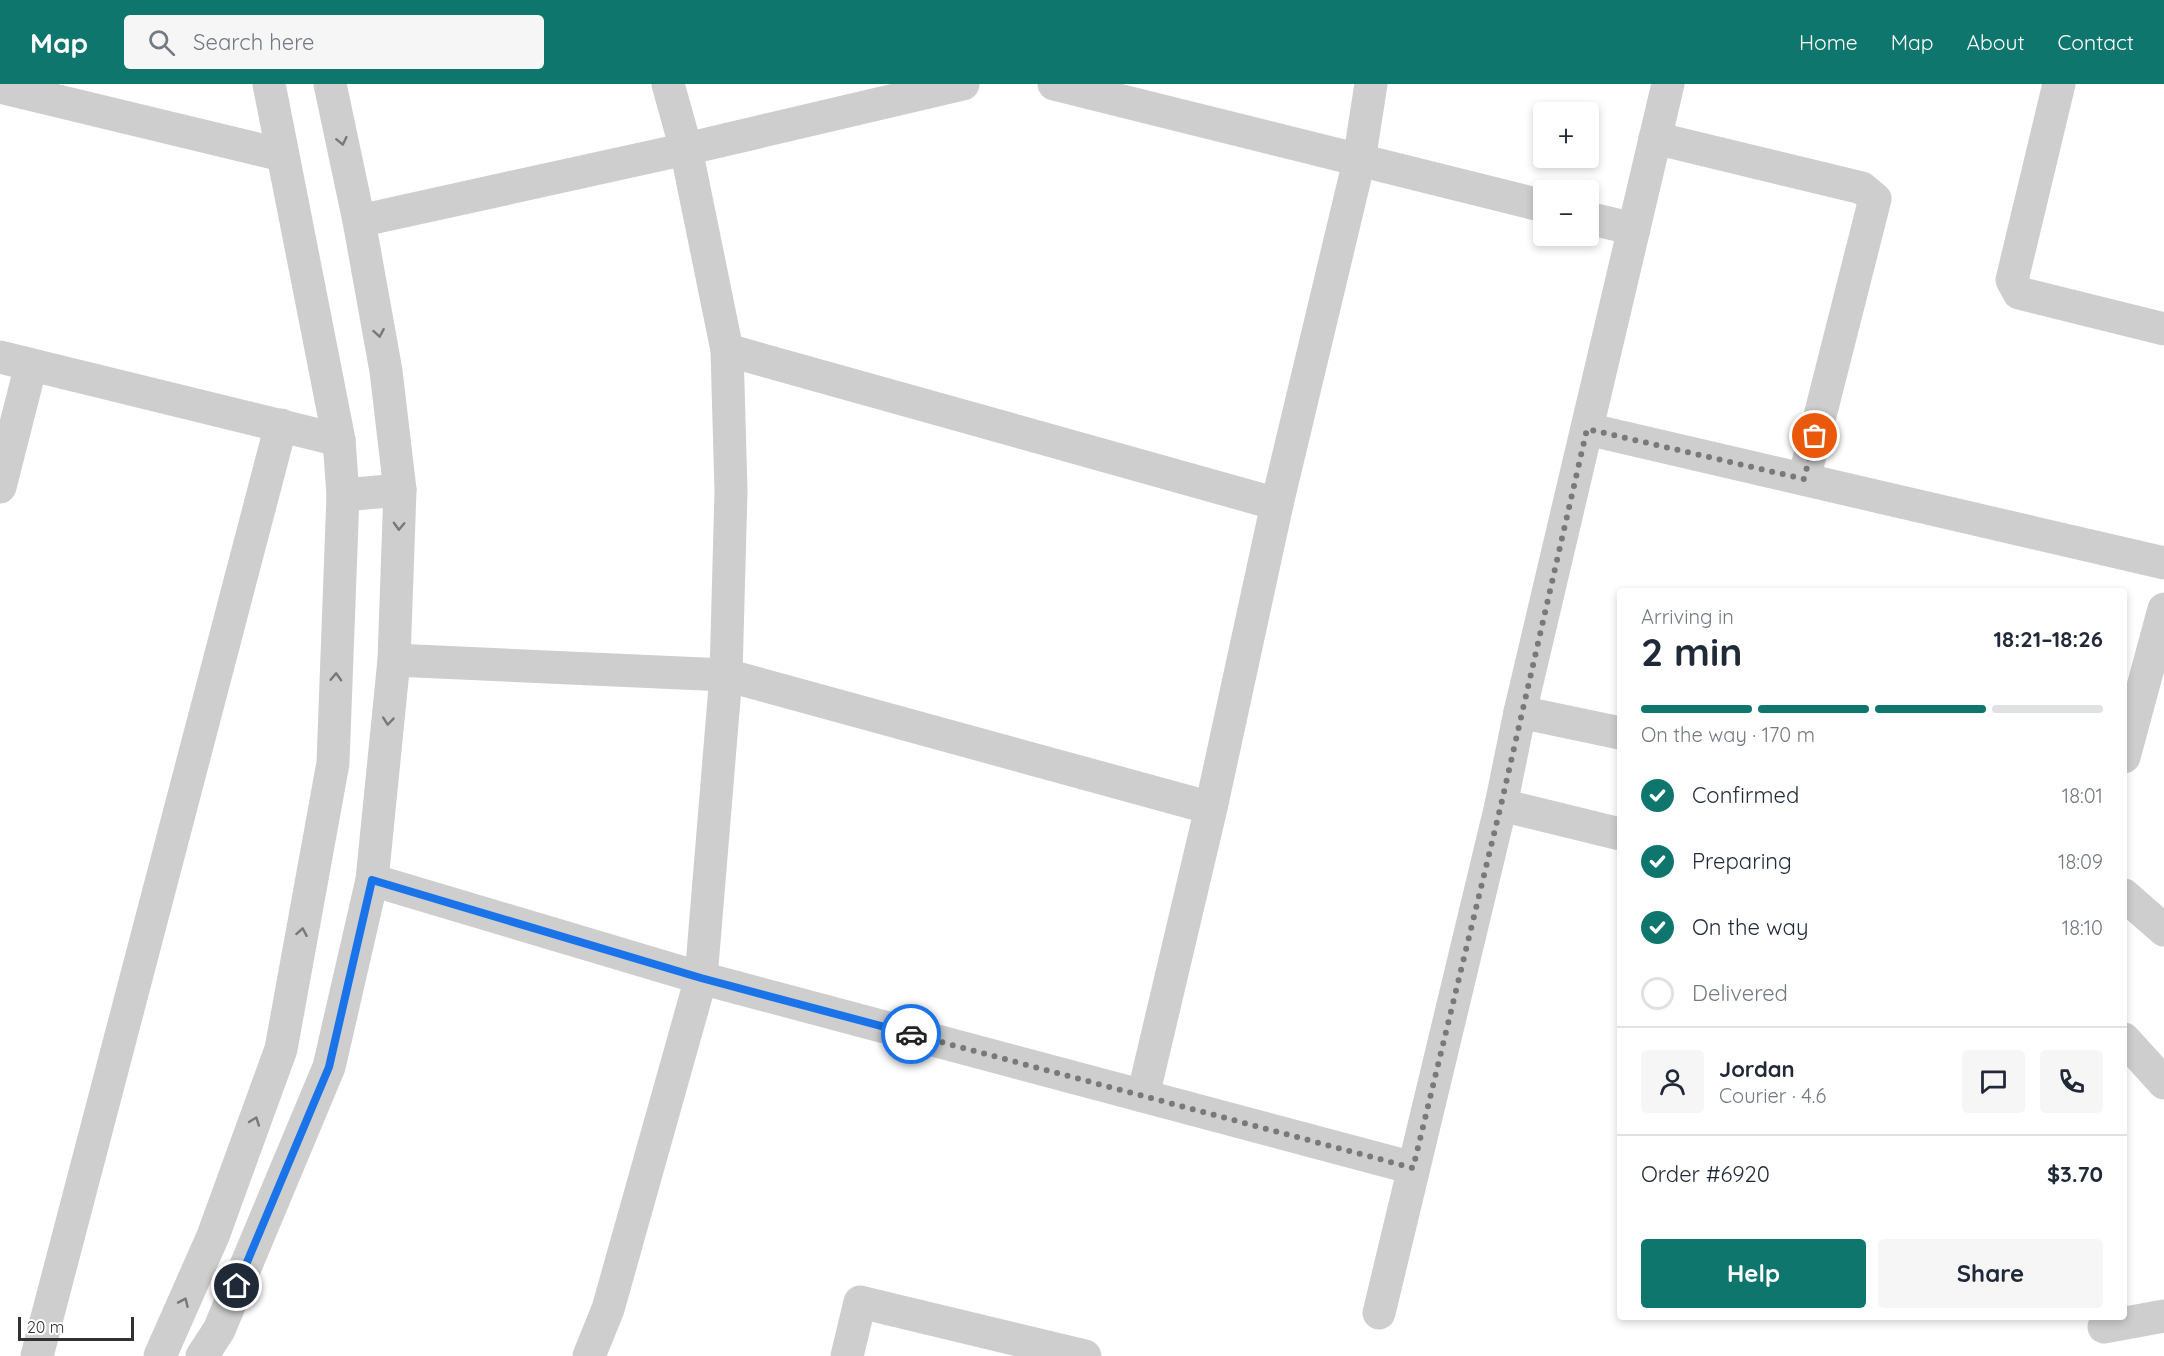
<!DOCTYPE html>
<meta charset="utf-8">
<style>
body{margin:0;font-family:Quicksand,sans-serif;background:#f6f6f7;color:#1f2937;height:100vh;display:flex;flex-direction:column;font-size:22px;white-space:nowrap}
*{box-sizing:border-box;margin:0}
p{font-size:20px;color:#747a83}
.icon{flex:none;width:33px;height:33px;fill:none;stroke:currentColor;stroke-width:2;stroke-linecap:round;stroke-linejoin:round}
.map{position:relative;flex:1;overflow:hidden}
.sheet{position:absolute;left:1617px;top:504px;width:510px;height:732px;display:flex;flex-direction:column;background:#fff;border-radius:6px;box-shadow:0 3px 9px #0003}
.sheet>*{flex:none}
.controls{position:absolute;left:1533px;top:18px;display:grid;gap:12px}
.controls a{display:grid;place-items:center;width:66px;height:66px;border-radius:6px;background:#fff;box-shadow:0 3px 9px #0003;font-size:30px}
.scale{position:absolute;left:18px;bottom:15px;width:116px;box-sizing:border-box;padding-left:6px;border:3px solid #313131;border-top:0;font-size:16px;line-height:21px;white-space:nowrap;color:#313131;-webkit-text-stroke:4px #fff;paint-order:stroke}
.pin{position:absolute;display:grid;place-items:center;width:51px;height:51px;color:#fff;margin:-26px;border:3px solid #fff;border-radius:50%;box-shadow:0 2px 6px #0007}
.courier{position:absolute;display:grid;place-items:center;width:60px;height:60px;margin:-30px;border:4px solid #1a73e8;border-radius:50%;background:#fff;color:#222;box-shadow:0 2px 8px #0007}
.overview em{font-style:normal;font-weight:700}
.overview div{display:flex;flex-direction:column-reverse}
.overview{display:flex;align-items:center;justify-content:space-between;height:102px;padding:0 24px}
h1{font-size:39px;font-weight:700;line-height:45px}
.bar{display:grid;grid-template-columns:repeat(4,1fr);gap:9px 6px;align-content:center;height:72px;padding:0 24px}
.bar i{height:8px;border-radius:4px;background:#e0e1e3}
.bar .active{background:#0f766e}
.bar p{grid-column:span 4}
.line{display:flex;align-items:center;gap:15px;padding:0 24px;border-top:2px solid #e0e1e3}
.line div{flex:1}
.round{display:grid;place-items:center;flex:none;width:63px;height:63px;border-radius:6px;background:#f6f6f7}
ol{padding:0 24px;list-style:none}
li{display:flex;align-items:center;gap:18px;height:66px}
li p{margin-inline-start:auto}
li .icon{padding:6px;border-radius:50%;background:#0f766e;color:#fff;stroke-width:4}
li:last-child{color:#747a83}
li i{width:33px;height:33px;border:3px solid #e0e1e3;border-radius:50%}
.action{display:flex;gap:12px;margin-top:auto;padding:12px 24px}
.action a{flex:1;height:69px;border-radius:6px;background:#0f766e;color:#fff;font-size:24px;font-weight:700;line-height:69px;text-align:center}
.action a+a{background:#f6f6f7;color:#1f2937}
header{display:flex;align-items:center;gap:36px;box-sizing:border-box;height:84px;padding:0 30px;background:#0f766e;color:#fff}
header strong{font-size:28px}
nav{display:flex;gap:33px;margin-inline-start:auto;font-size:21px}
.search{width:420px;height:54px;background:#f6f6f7;display:flex;align-items:center;gap:15px;box-sizing:border-box;padding:0 21px;border-radius:6px;color:#747a83;font-size:22px}
.map>svg:first-child{display:block}
</style>
<header>
<strong>Map</strong>
<div class="search"><svg class="icon" aria-label="search" viewBox="0 0 24 24"><circle cx="10" cy="10" r="6"/><path d="M15 15l6 6"/></svg>Search here</div>
<nav><a>Home</a><a>Map</a><a>About</a><a>Contact</a></nav>
</header>
<div class="map">
<svg width="2164" height="1272" viewBox="0 0 2164 1272">
<rect width="100%" height="100%" fill="#fff"/>
<g fill="none" stroke-linecap="round" stroke-linejoin="round">
<!-- minor -->
<g stroke="#cecece" stroke-width="33">
<path d="M 1054,0 L 1544,122"/>
<path d="M 2059,0 L 2012,196 L 2019,209 L 2164,245"/>
<path d="M 0,3 L 282,71"/>
<path d="M 1655,54 L 1862,104 L 1875,115 L 1804,395"/>
<path d="M 1588,134 L 1634,145"/>
<path d="M 359,137 L 686,65 L 963,0"/>
<path d="M 727,266 L 1277,420"/>
<path d="M 0,273 L 339,356"/>
<path d="M 1587,345 L 2164,479"/>
<path d="M 0,403 L 31,281"/>
<path d="M 343,411 L 400,406"/>
<path d="M 394,576 L 726,591 L 1211,724"/>
<path d="M 1520,628 L 1620,649"/>
<path d="M 2124,673 L 2164,525"/>
<path d="M 1501,721 L 1620,750"/>
<path d="M 372,796 L 701,894 L 1413,1084"/>
<path d="M 2124,811 L 2164,846"/>
<path d="M 2124,955 L 2164,999"/>
<path d="M 1143,1012 L 1211,724 L 1277,420 L 1359,77 L 1371,0"/>
<path d="M 1379,1229 L 1501,721 L 1520,628 L 1668,0"/>
<path d="M 2104,1243 L 2164,1232"/>
<path d="M 37,1272 L 281,341"/>
<path d="M 160,1272 L 213,1152 L 281,965 L 333,679 L 343,411 L 339,356 L 269,0"/>
<path d="M 202,1272 L 219,1246 L 329,983 L 372,796 L 394,576 L 400,406 L 386,287 L 359,137 L 330,0"/>
<path d="M 589,1272 L 608,1225 L 701,894 L 726,591 L 731,407 L 727,266 L 686,65 L 668,0"/>
<path d="M 847,1272 L 860,1218 L 1085,1272"/>
</g>
</g>
<!-- one-way arrows -->
<defs><path id="oneway-chevron" d="M-2-3.5L2.5 0L-2 3.5" fill="none" stroke-width="1.6" stroke-linecap="round" stroke-linejoin="round" transform="scale(1.5)"/></defs>
<g stroke="#787878">
<use href="#oneway-chevron" transform="translate(342 57) rotate(78)"/>
<use href="#oneway-chevron" transform="translate(379 249) rotate(80)"/>
<use href="#oneway-chevron" transform="translate(399 442) rotate(92)"/>
<use href="#oneway-chevron" transform="translate(336 593) rotate(-88)"/>
<use href="#oneway-chevron" transform="translate(388 637) rotate(96)"/>
<use href="#oneway-chevron" transform="translate(302 848) rotate(-80)"/>
<use href="#oneway-chevron" transform="translate(255 1037) rotate(-70)"/>
<use href="#oneway-chevron" transform="translate(184 1218) rotate(-66)"/>
</g>
<g fill="none" stroke-linecap="round" stroke-linejoin="round">
<!-- done -->
<path stroke="#797979" stroke-width="6" stroke-dasharray="0 10.8" d="M 911,950 L 1413,1084 L 1501,721 L 1587,345 L 1804,395 L 1815,352"/>
<!-- route -->
<path stroke="#1a73e8" stroke-width="8" d="M 237,1202 L 329,983 L 372,796 L 701,894 L 911,950"/>
</g>
</svg>
<div class="controls">
<a>+</a>
<a>−</a>
</div>
<div class="scale">20 m</div>
<div class="pin" style="left:1815px;top:352px;background:#ea580c"><svg class="icon" aria-label="bag" viewBox="0 0 24 24"><path d="M5 8h14l-1 12H6zM9 8a3 3 0 0 1 6 0"/></svg></div>
<div class="pin" style="left:237px;top:1202px;background:#1f2937"><svg class="icon" aria-label="home" viewBox="0 0 24 24"><path d="M3 11l9-7 9 7M6 9v11h12V9"/></svg></div>
<div class="courier" style="left:911px;top:950px"><svg class="icon" aria-label="car" viewBox="0 0 24 24"><path d="M5 17H2v-5l4-1 3-4h7l3 4 3 1v5h-3M9 17h6M6 11h13"/><circle cx="7" cy="17" r="2"/><circle cx="17" cy="17" r="2"/></svg></div>
<section class="sheet">
<div class="overview"><div><h1>2 min</h1><p>Arriving in</p></div><em>18:21–18:26</em></div>
<div class="bar"><i class="active"></i><i class="active"></i><i class="active"></i><i></i><p>On the way · 170 m</p></div>
<ol>
<li><svg class="icon" aria-label="check" viewBox="0 0 24 24"><path d="M5 12l5 5 9-10"/></svg>Confirmed<p>18:01</p></li>
<li><svg class="icon" aria-label="check" viewBox="0 0 24 24"><path d="M5 12l5 5 9-10"/></svg>Preparing<p>18:09</p></li>
<li><svg class="icon" aria-label="check" viewBox="0 0 24 24"><path d="M5 12l5 5 9-10"/></svg>On the way<p>18:10</p></li>
<li><i></i>Delivered</li>
</ol>
<div class="line" style="height:108px"><a class="round"><svg class="icon" aria-label="person" viewBox="0 0 24 24"><circle cx="12" cy="8" r="4"/><path d="M4 21q1-7 8-7t8 7"/></svg></a><div><b>Jordan</b><p>Courier · 4.6</p></div><a class="round"><svg class="icon" aria-label="chat" viewBox="0 0 24 24"><path d="M4 5h16v11H9l-5 4z"/></svg></a><a class="round"><svg class="icon" aria-label="phone" viewBox="0 0 24 24"><path d="M5 4h4l2 5-3 2q2 4 5 5l2-3 5 2v4C11 20 4 13 5 4z"/></svg></a></div>
<div class="line" style="height:78px"><div>Order #6920</div><b>$3.70</b></div>
<div class="action"><a>Help</a><a>Share</a></div>
</section>
</div>
